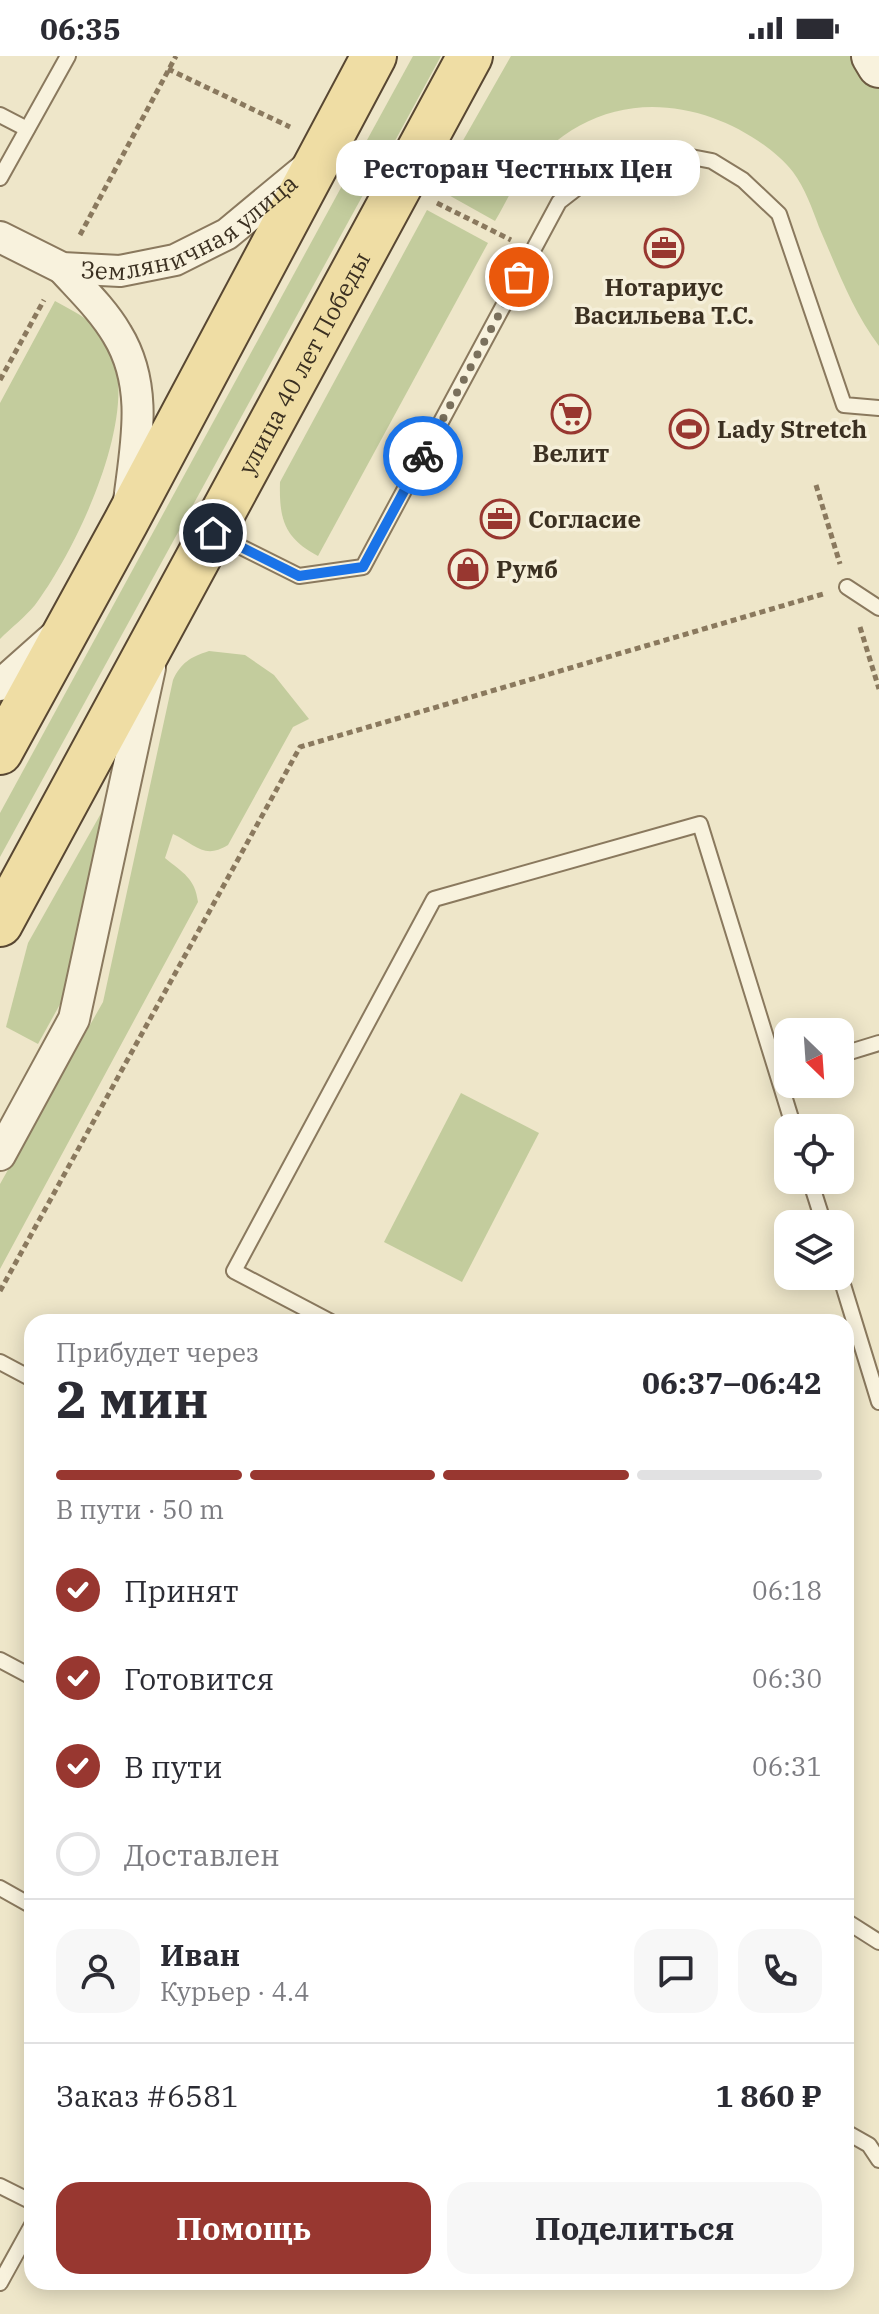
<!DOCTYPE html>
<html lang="ru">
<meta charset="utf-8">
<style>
body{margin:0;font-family:"IBM Plex Serif",serif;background:#f7f7f7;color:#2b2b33;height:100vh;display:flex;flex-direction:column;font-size:30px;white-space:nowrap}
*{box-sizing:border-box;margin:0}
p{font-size:26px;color:#7c7c81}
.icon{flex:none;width:44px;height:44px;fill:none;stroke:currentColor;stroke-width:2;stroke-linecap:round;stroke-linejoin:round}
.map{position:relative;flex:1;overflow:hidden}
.drawer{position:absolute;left:24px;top:1258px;width:830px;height:976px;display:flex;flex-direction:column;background:#fff;border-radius:24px;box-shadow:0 4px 20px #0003}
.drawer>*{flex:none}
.needle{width:52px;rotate:155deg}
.controls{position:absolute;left:774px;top:962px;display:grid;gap:16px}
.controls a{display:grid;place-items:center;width:80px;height:80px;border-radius:16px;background:#fff;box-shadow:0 4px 20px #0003;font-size:40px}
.pin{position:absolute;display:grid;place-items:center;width:68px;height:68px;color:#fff;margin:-34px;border:4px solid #fff;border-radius:50%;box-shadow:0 2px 8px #0007}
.courier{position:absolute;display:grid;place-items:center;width:80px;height:80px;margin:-40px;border:6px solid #1a73e8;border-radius:50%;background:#fff;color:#222;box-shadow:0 2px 10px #0007}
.bubble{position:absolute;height:56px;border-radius:24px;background:#fff;box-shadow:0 4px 20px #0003;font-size:26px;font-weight:800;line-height:56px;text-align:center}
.head em{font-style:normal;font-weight:800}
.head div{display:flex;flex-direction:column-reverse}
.head{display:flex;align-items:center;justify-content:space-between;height:136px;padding:0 32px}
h1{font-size:52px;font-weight:800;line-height:60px}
.bar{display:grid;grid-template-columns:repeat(4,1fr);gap:12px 8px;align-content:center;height:96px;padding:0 32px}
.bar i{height:10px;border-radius:6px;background:#e1e1e2}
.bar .selected{background:#983730}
.bar p{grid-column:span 4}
.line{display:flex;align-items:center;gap:20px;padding:0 32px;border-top:2px solid #e1e1e2}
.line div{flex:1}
.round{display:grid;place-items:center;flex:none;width:84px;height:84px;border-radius:24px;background:#f7f7f7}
ol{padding:0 32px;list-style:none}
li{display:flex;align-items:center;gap:24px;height:88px}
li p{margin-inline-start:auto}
li .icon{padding:8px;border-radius:50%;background:#983730;color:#fff;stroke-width:4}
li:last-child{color:#7c7c81}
li i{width:44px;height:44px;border:4px solid #e1e1e2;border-radius:50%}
.cta{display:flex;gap:16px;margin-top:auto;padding:16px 32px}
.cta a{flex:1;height:92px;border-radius:24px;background:#983730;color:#fff;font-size:32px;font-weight:800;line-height:92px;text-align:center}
.cta a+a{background:#f7f7f7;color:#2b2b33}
.status{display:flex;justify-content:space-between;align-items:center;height:56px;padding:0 40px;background:#fff;direction:ltr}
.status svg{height:22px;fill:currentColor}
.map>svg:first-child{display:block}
</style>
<div class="status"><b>06:35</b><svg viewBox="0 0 49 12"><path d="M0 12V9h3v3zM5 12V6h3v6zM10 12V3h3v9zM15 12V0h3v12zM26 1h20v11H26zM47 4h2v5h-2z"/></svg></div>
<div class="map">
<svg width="879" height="2258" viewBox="0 0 879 2258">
<rect width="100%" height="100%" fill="#eee6c9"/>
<!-- grass -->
<g fill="#c3cc9d">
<path d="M 413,0 L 441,0 L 383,107 L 361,95 Z"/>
<path d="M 511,0 L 870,0 L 879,20 L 879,290 C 852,254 837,212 819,171 C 812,152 805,132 793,116 C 774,92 741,72 713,62 C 636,35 569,59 519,123 C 510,136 503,152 495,165 L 436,132 Z"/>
<path d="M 349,117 L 369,128 L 0,801 L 0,757 Z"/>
<path d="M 427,154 L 488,187 L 318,500 C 284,482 279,463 280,426 Z"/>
<path d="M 55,245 C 77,257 99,267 110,291 C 142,358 76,494 35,549 C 25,561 11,572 0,583 L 0,347 Z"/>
<path d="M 209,595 L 245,599 L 274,619 L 309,663 L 293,671 L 228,789 C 204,804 195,788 173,778 L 165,802 C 183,817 195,822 198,846 L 0,1213 L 0,1128 L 103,946 L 173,624 C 181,607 190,601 209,595 Z"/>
<path d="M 104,752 L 64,941 L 38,988 L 6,971 L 28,887 Z"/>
<path d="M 461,1037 L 539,1077 L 462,1226 L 384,1186 Z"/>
</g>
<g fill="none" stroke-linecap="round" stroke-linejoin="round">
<!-- lane casing -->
<g stroke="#8a795e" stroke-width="18">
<g id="lane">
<path d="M 0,59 L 27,73"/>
<path d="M 0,122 L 68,0"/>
<path d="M 217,479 L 299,520 L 363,511 L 559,146 L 604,111 L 655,94 L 712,105 L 743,124 L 779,158 L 844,349 L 879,352"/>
<path d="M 847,531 L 879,552"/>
<path d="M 840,999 L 879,987"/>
<path d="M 810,1124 L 824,1168"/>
<path d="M 840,1219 L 879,1346"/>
<path d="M 331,1266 L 234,1215 L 434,843 L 700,768 L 794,1072"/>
<path d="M 0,1306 L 32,1323"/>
<path d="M 0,1604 L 32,1621"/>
<path d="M 0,1832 L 32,1850"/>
<path d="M 846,1865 L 879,1886"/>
<path d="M 846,2076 L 869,2089 L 879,2104"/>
<path d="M 0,2130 L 32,2146"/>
<path d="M 0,2227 L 32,2169"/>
</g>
</g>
<!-- street casing -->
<g stroke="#8a795e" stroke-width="34">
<g id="street">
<path id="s1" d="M 0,181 L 62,212 L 120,215 L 175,204 L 227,178 L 309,110"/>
<path d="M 62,212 C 81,233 103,254 117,278 C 149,330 136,388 129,445"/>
<path d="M 0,629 L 53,582"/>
<path d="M 0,1099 L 74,963 L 150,612"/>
</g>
</g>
<!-- secondary casing -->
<g stroke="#6c5a41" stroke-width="46">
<path id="secondary" d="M 873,0 L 879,10"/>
</g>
<!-- primary casing -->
<g stroke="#584732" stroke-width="48">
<g id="primary">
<path d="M 0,696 L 126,466 L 374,0"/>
<path id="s2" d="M 0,868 L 470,0"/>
</g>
</g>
<!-- path -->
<g stroke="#8a795e" stroke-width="5" stroke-dasharray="6 4" stroke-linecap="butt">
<path d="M 168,13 L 290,71"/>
<path d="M 437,147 L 511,184"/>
<path d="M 80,179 L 176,0"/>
<path d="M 0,324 L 44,244"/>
<path d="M 816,429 L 840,508"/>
<path d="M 860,571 L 879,633"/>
<path d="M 0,1235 L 300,691 L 823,538"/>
</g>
<!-- lane -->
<use href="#lane" stroke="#f8f2dd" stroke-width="14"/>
<!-- street -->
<use href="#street" stroke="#f8f2dd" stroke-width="30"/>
<!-- secondary -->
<use href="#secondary" stroke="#f8f2dd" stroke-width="42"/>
<!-- primary -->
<use href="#primary" stroke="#efdda4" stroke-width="44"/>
</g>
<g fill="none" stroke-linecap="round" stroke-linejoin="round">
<!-- done -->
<path stroke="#7a705c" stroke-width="8" stroke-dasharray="0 14.4" d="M 423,400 L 519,221"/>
<!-- route -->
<path stroke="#1a73e8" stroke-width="10" d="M 213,477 L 299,520 L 363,511 L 423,400"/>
</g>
<!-- icons -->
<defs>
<g id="office-ring" transform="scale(2)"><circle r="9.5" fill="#f5efd9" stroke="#983730" stroke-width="1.5"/><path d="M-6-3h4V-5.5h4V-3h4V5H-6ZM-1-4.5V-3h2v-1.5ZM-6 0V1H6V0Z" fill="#983730"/></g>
<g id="supermarket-ring" transform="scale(2)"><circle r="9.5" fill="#f5efd9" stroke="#983730" stroke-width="1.5"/><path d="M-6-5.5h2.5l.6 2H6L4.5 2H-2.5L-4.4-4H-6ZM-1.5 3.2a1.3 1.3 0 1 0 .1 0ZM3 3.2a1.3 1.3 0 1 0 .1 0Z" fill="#983730"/></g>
<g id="stadium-ring" transform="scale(2)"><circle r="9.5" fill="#f5efd9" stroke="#983730" stroke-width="1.5"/><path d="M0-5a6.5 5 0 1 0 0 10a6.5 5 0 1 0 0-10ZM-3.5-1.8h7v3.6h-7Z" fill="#983730"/></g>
<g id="shop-ring" transform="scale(2)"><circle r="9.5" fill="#f5efd9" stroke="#983730" stroke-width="1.5"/><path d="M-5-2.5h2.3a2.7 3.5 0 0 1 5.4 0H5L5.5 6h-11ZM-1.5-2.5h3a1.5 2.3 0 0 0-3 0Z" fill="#983730"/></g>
</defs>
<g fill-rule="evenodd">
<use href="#office-ring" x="664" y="192"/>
<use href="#supermarket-ring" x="571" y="358"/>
<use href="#stadium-ring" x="689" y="373"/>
<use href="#office-ring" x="500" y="463"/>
<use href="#shop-ring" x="468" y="513"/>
</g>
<g text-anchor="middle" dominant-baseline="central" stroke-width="7" stroke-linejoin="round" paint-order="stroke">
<!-- street labels -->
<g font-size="24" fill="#3b3021" stroke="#f5efd9">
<text stroke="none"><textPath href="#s1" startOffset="208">Земляничная улица</textPath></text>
<text stroke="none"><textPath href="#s2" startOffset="638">улица 40 лет Победы</textPath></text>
</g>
<!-- poi labels -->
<g font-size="24" font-weight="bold" fill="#3b3021" stroke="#f5efd9" text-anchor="start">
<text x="664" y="231" text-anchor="middle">Нотариус<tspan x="664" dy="28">Васильева Т.С.</tspan></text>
<text x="717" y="373">Lady Stretch</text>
<text x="571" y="397" text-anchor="middle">Велит</text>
<text x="528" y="463">Согласие</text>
<text x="496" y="513">Румб</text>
</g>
</g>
</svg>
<div class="controls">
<a><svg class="needle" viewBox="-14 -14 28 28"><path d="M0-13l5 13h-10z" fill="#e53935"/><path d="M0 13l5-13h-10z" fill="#7c7c81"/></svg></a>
<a><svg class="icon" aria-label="locate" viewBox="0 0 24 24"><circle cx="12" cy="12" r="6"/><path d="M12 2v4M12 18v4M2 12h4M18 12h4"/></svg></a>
<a><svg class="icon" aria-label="layers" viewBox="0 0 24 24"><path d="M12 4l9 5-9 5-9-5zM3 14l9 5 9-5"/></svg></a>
</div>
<div class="pin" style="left:519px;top:221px;background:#ea580c"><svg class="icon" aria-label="bag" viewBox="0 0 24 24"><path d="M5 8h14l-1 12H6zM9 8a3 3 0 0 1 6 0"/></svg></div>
<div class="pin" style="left:213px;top:477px;background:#1f2937"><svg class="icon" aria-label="home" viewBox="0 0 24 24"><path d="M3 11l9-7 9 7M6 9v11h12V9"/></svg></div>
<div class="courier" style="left:423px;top:400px"><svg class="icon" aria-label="bike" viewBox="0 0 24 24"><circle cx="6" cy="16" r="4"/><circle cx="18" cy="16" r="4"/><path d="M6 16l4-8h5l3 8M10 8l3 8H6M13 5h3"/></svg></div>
<div class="bubble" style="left:336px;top:84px;width:364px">Ресторан Честных Цен</div>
<section class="drawer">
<div class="head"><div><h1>2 мин</h1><p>Прибудет через</p></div><em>06:37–06:42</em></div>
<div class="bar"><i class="selected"></i><i class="selected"></i><i class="selected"></i><i></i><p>В пути · 50 m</p></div>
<ol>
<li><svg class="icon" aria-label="check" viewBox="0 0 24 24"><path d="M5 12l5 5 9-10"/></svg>Принят<p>06:18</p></li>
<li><svg class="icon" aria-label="check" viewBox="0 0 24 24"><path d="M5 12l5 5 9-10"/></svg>Готовится<p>06:30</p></li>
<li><svg class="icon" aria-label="check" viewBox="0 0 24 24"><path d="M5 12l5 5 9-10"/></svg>В пути<p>06:31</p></li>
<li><i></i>Доставлен</li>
</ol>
<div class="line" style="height:144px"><a class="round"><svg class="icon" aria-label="person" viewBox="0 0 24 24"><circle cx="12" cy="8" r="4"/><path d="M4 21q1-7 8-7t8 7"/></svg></a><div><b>Иван</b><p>Курьер · 4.4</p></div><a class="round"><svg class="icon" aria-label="chat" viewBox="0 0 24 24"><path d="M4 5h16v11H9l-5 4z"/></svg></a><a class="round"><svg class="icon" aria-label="phone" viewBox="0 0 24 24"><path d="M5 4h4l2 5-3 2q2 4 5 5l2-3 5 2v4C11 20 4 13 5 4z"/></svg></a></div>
<div class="line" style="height:104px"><div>Заказ #6581</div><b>1 860 ₽</b></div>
<div class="cta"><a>Помощь</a><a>Поделиться</a></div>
</section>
</div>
